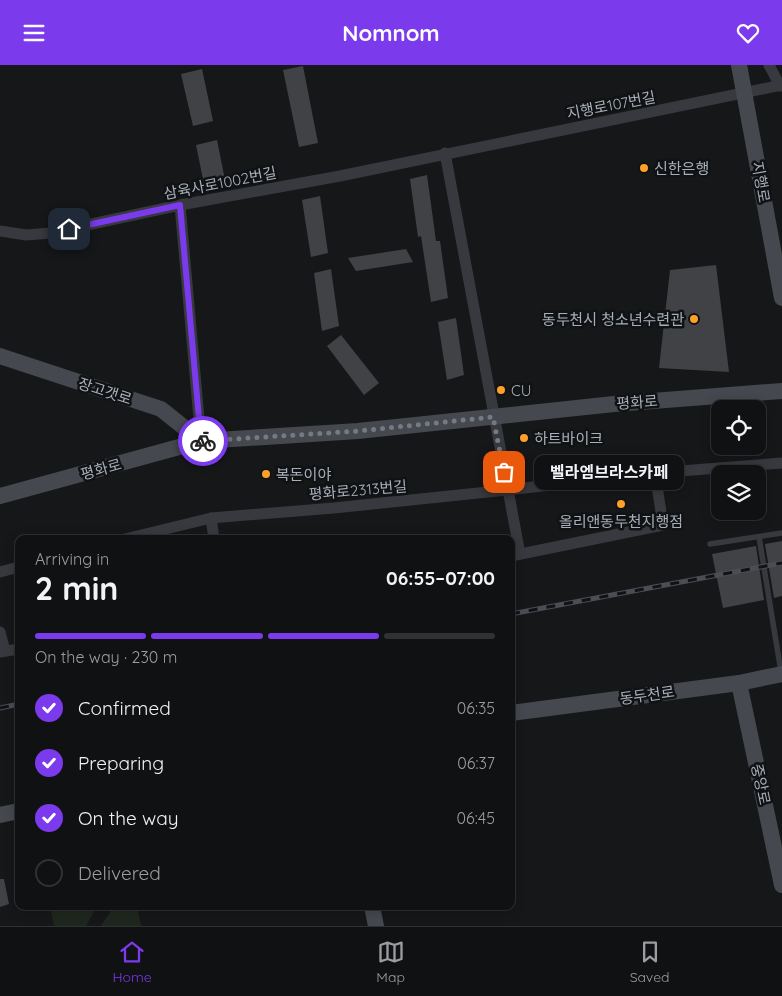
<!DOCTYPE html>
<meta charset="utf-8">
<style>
body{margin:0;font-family:Quicksand,"Noto Sans KR",sans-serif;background:#1e1f21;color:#f1f3f6;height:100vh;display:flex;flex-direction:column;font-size:19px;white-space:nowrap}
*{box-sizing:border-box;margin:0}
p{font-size:16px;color:#9c9da0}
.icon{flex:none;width:28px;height:28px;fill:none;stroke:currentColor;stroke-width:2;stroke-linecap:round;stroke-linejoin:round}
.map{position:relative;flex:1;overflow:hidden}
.side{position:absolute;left:15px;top:470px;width:500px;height:375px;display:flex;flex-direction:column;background:#101113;border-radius:10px;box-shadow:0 2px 12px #0003,0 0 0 1px #303133}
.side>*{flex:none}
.tools{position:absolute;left:711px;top:335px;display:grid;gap:10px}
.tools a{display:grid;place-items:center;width:55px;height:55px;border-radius:10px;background:#101113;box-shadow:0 2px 12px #0003,0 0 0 1px #303133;font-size:25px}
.pin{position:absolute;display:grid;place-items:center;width:42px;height:42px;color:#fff;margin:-21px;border-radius:10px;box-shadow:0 2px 8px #0006}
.courier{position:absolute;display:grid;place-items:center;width:50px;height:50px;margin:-25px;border:4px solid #7c3aed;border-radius:50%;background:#fff;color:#222;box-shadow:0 1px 6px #0007}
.bubble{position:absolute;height:35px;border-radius:10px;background:#101113;box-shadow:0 2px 12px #0003,0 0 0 1px #303133;font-size:16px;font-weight:700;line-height:35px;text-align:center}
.head em{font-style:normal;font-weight:700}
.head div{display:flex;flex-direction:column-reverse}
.head{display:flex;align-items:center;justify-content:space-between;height:85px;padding:0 20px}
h1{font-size:32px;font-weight:700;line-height:38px}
.bar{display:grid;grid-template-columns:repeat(4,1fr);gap:8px 5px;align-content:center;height:60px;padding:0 20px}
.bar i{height:6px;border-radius:4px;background:#303133}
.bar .active{background:#7c3aed}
.bar p{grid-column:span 4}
ol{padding:0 20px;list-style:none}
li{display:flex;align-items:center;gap:15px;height:55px}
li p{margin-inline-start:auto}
li .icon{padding:5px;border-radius:50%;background:#7c3aed;color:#fff;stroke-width:4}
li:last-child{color:#9c9da0}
li i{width:28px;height:28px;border:2px solid #303133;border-radius:50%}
header{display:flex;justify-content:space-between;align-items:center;height:65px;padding:0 20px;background:#7c3aed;color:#fff;font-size:22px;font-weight:700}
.menu{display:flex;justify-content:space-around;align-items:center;height:70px;border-top:1px solid #303133;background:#101113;font-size:14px;color:#9c9da0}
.menu a{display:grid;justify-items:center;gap:2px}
.menu .active{color:#7c3aed}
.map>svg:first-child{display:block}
</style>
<header><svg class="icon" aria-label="menu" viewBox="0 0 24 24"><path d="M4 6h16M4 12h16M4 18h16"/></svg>Nomnom<svg class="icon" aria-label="heart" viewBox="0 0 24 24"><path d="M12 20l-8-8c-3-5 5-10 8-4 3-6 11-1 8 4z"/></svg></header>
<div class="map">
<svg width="782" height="861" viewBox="0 0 782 861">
<rect width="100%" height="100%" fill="#161719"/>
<!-- green -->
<g fill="#1e271e">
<path d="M 54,841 L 97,841 L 86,861 L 54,861 L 50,842 Z"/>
<path d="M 114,841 L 137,841 L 141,861 L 101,861 Z"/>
</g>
<!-- building -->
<g fill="#404246">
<path d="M 303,1 L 318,78 L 299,82 L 283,5 Z"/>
<path d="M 202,4 L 213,56 L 193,61 L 181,9 Z"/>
<path d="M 217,75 L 225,115 L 204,119 L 196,80 Z"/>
<path d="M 427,110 L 436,176 L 440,176 L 448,233 L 431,237 L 421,171 L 418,172 L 410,114 Z"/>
<path d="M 320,131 L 328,188 L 311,192 L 302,135 Z"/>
<path d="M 406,184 L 413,197 L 356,206 L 348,193 Z"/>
<path d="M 716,200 L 729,307 L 659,303 L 670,205 Z"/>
<path d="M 331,204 L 339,261 L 322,266 L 314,208 Z"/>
<path d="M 456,253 L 464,310 L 447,315 L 438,257 Z"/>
<path d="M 341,270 L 379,318 L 364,330 L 327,281 Z"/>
<path d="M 782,476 L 782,531 L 774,533 L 765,479 Z"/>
<path d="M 756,481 L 764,535 L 723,543 L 712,489 Z"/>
<path d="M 0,814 L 4,814 L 9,839 L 0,842 Z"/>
</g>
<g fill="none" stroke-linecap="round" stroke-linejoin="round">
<!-- lane -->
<g stroke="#37393e" stroke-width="5.5">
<path d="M 759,472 L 781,607"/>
<path d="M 710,479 L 782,468"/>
</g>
<!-- street -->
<g stroke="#37393e" stroke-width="11">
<path d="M 769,0 L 780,21"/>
<path d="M 445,88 L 520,489"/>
<path d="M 180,140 L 201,376"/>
<path d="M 0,166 L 26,170 L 50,168 L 180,140 L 340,111 L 782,20"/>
<path d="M 211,453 L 214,474"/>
<path d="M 125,474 L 211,453 L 334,443 L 507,425 L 655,408 L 782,398"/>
<path d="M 511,491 L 663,460 L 655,408"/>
<path d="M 0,507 L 19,502"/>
<path d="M 0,567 L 5,586"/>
<path d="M 0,587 L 19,584"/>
</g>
<!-- secondary -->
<g stroke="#45484e" stroke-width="16">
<path d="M 739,0 L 782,233"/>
<path d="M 0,291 L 161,344 L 201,376"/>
<path d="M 0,431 L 201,376 L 358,366 L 614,339 L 782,326"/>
<path d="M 739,618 L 782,820"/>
<path d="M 511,648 L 739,618 L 782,609"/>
<path d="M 0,750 L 19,746"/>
<path d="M 372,841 L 376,861"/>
</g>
<!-- rail casing -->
<g stroke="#4a4d53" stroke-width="5">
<g id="rail">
<path d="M 511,549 L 782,498"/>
<path d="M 0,643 L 19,639"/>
</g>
</g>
<!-- rail -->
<use href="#rail" stroke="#111214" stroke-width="3" stroke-dasharray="9" stroke-linecap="butt"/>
</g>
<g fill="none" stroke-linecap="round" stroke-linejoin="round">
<!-- done -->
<path stroke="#747a82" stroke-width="5" stroke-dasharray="0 9" d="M 203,376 L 358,366 L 493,352 L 504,407"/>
<!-- route -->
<path stroke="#7c3aed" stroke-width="6" d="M 69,164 L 180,140 L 201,376 L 203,376"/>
</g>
<!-- markers -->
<g fill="#ffa028" stroke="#111214" stroke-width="2">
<circle cx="644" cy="103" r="5"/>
<circle cx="694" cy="254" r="5"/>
<circle cx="501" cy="325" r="5"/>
<circle cx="524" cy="373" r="5"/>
<circle cx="266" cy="409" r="5"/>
<circle cx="621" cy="439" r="5"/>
</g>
<g text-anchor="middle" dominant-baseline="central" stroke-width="5" stroke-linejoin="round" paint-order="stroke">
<!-- street labels -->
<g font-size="15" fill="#a7afba" stroke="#111214">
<text transform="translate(611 40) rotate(-11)">지행로107번길</text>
<text transform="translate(761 117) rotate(80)">지행로</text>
<text transform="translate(220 118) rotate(-11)">삼육사로1002번길</text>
<text transform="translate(105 326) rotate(18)">장고갯로</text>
<text transform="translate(637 337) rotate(-4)">평화로</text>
<text transform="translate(101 404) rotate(-16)">평화로</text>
<text transform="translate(358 425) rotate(-5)">평화로2313번길</text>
<text transform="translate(647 630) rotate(-8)">동두천로</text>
<text transform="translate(761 719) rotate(78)">중앙로</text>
</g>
<!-- poi labels -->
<g font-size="15" fill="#a7afba" stroke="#111214" text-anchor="start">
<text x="654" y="103">신한은행</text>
<text x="684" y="254" text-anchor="end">동두천시 청소년수련관</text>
<text x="511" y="325">CU</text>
<text x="534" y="373">하트바이크</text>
<text x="276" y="409">복돈이야</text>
<text x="621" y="456" text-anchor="middle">올리앤동두천지행점</text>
</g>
</g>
</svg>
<div class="tools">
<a><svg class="icon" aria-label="locate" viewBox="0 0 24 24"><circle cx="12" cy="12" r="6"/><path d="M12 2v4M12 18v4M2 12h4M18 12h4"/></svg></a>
<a><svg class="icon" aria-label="layers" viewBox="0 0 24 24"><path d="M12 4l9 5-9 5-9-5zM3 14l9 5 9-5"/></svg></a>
</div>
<div class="pin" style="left:504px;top:407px;background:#ea580c"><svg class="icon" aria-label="bag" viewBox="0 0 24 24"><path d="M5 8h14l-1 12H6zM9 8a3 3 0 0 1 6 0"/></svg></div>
<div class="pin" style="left:69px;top:164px;background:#1f2937"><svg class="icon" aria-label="home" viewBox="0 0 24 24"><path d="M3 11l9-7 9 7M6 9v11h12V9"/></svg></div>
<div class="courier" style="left:203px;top:376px"><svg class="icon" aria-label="bike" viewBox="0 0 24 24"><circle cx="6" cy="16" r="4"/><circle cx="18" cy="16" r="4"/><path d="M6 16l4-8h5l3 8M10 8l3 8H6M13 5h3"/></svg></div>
<div class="bubble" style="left:534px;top:390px;width:150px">벨라엠브라스카페</div>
<section class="side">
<div class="head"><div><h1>2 min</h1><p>Arriving in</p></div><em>06:55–07:00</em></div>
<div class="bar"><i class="active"></i><i class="active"></i><i class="active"></i><i></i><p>On the way · 230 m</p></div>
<ol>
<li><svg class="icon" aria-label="check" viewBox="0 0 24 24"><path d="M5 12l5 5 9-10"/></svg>Confirmed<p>06:35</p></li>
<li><svg class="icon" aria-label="check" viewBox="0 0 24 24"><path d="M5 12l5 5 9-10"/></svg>Preparing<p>06:37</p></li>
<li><svg class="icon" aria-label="check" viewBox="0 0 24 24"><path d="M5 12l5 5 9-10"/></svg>On the way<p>06:45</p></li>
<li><i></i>Delivered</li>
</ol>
</section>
</div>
<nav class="menu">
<a class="active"><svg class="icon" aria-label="home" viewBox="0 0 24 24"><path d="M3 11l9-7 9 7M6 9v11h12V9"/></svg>Home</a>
<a><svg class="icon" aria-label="map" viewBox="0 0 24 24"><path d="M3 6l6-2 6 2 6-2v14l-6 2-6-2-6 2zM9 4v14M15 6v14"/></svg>Map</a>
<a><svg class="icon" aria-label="saved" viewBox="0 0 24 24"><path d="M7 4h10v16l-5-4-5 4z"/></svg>Saved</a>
</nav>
